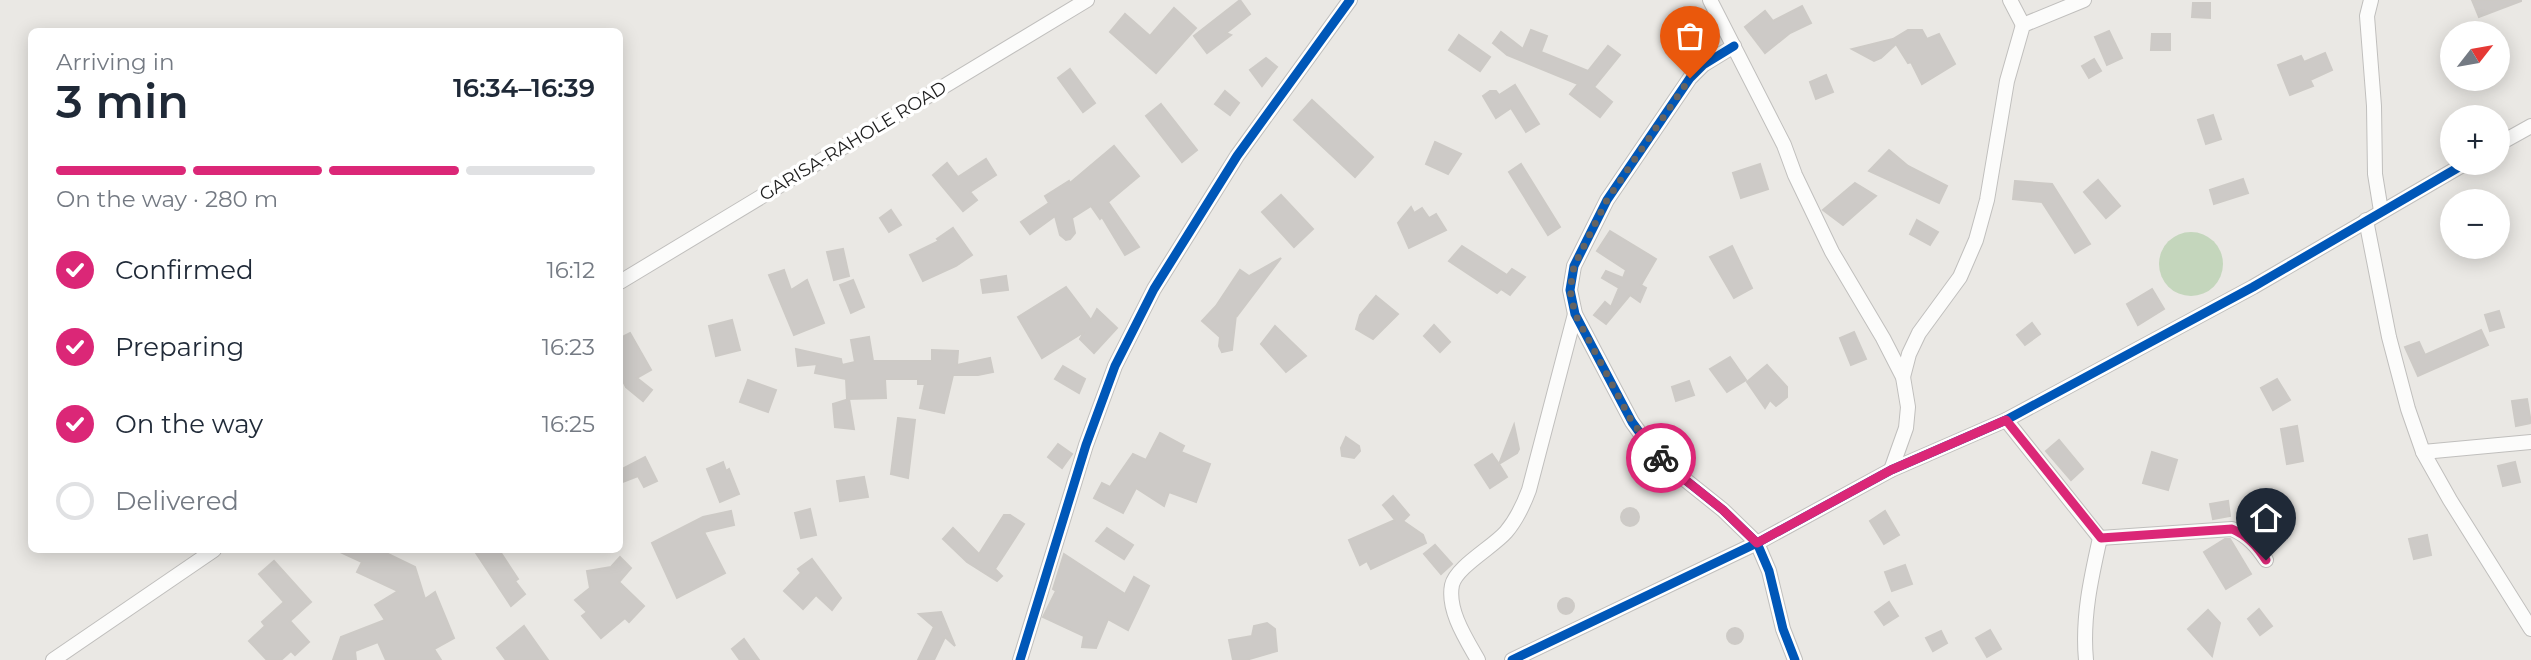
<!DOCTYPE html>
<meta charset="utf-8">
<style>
body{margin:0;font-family:Montserrat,sans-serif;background:#f6f6f7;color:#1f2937;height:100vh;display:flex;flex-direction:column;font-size:26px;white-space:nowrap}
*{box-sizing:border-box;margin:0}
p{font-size:23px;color:#747a83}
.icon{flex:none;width:38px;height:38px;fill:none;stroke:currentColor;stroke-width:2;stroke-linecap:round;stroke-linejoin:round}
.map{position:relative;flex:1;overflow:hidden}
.sheet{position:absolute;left:28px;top:28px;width:595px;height:525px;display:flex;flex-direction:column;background:#fff;border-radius:10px;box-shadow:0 4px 18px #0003}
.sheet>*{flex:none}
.needle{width:46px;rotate:59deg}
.tools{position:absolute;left:2440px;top:21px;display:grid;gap:14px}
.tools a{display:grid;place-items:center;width:70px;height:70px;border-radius:50%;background:#fff;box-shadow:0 4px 18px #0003;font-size:35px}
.pin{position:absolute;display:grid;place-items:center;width:60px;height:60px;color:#fff;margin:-72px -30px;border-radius:50% 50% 50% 0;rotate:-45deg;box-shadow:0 0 7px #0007}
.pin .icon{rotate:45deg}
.courier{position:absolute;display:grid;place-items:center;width:70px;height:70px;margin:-35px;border:5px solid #db2777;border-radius:50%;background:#fff;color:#222;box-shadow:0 2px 9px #0007}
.headline em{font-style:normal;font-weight:600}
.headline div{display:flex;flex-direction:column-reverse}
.headline{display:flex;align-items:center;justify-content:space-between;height:119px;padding:0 28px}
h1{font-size:46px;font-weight:600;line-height:52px}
.bar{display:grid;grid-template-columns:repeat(4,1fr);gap:10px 7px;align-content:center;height:84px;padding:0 28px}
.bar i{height:9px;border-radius:5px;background:#e0e1e3}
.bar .on{background:#db2777}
.bar p{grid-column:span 4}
ol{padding:0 28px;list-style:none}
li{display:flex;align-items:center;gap:21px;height:77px}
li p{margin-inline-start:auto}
li .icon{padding:7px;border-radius:50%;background:#db2777;color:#fff;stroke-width:4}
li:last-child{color:#747a83}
li i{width:38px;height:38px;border:4px solid #e0e1e3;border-radius:50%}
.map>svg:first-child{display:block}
</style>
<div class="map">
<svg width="2531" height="660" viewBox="0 0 2531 660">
<rect width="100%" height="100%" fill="#eae8e4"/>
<!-- forest -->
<circle fill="#c4d6bc" cx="2191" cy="264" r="32"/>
<!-- building -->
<g fill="#cdcac7" stroke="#cdcac6" stroke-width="2">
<path d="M 1240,0 L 1250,14 L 1226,33 L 1231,35 L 1207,53 L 1194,36 Z"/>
<path d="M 2472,0 L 2521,0 L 2521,1 L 2479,17 Z"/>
<path d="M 2193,3 L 2210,3 L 2210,18 L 2192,17 Z"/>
<path d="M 1802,6 L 1811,23 L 1790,33 L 1765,53 L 1745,27 L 1765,11 L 1773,21 Z"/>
<path d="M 1174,8 L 1196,28 L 1156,73 L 1110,32 L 1125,14 L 1150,36 Z"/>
<path d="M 1531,30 L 1547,36 L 1541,52 L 1588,71 L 1608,46 L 1620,55 L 1594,87 L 1612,102 L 1600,117 L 1570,94 L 1578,84 L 1507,55 L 1493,43 L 1501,32 L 1523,49 Z"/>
<path d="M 1908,30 L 1922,30 L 1927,39 L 1939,34 L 1955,64 L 1922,84 L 1911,62 L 1908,63 L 1896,44 L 1881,58 L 1874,61 L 1852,49 L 1893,39 Z"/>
<path d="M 2109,31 L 2122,58 L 2107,65 L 2095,37 Z"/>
<path d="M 2152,34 L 2170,34 L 2170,50 L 2151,50 Z"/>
<path d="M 1459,35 L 1490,57 L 1480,71 L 1449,50 Z"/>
<path d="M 2325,53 L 2332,70 L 2310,80 L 2313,86 L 2290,95 L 2278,65 L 2301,56 L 2304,62 Z"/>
<path d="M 1266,58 L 1277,67 L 1262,86 L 1250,70 Z"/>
<path d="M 2094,59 L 2101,71 L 2089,78 L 2082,66 Z"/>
<path d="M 1070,69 L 1095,103 L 1083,112 L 1058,78 Z"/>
<path d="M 1826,75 L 1833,92 L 1816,99 L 1810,82 Z"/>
<path d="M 1515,85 L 1539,124 L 1526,132 L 1511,108 L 1496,118 L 1483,96 L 1490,91 L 1496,91 L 1499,95 Z"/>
<path d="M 1225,91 L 1239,103 L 1230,115 L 1215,104 Z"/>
<path d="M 1312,100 L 1373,157 L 1355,177 L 1294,120 Z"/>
<path d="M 1161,104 L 1197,150 L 1182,162 L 1146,116 Z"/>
<path d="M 2213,115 L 2221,139 L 2206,144 L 2198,120 Z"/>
<path d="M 1435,142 L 1461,154 L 1448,174 L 1426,164 Z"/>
<path d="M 1114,146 L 1139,176 L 1108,202 L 1139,247 L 1125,255 L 1102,217 L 1100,219 L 1091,206 L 1072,218 L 1075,233 L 1070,239 L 1066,240 L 1060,235 L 1055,216 L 1030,234 L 1021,222 L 1049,203 L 1045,196 L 1069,181 L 1070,183 Z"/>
<path d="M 1889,150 L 1908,166 L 1947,186 L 1939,203 L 1869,171 Z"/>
<path d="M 986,159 L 996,175 L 970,192 L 977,200 L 963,211 L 933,175 L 947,163 L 958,177 Z"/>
<path d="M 1521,164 L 1560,227 L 1548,235 L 1509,172 Z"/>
<path d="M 1760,164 L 1768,189 L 1741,198 L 1733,173 Z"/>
<path d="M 2243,179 L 2248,193 L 2214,204 L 2210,190 Z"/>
<path d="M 2098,180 L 2120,206 L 2106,218 L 2084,192 Z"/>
<path d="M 2015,181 L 2052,184 L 2090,244 L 2075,253 L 2042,202 L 2013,199 Z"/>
<path d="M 1855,183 L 1876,196 L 1843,225 L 1823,210 Z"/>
<path d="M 1281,195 L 1313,229 L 1294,247 L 1262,212 Z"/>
<path d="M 1411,207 L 1414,213 L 1422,208 L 1429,218 L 1436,214 L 1446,230 L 1409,248 L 1398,223 Z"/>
<path d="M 891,210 L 901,225 L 889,232 L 880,218 Z"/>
<path d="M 1917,220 L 1938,232 L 1930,245 L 1910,234 Z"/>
<path d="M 953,228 L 972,255 L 956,266 L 923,281 L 910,255 L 939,241 L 937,239 Z"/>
<path d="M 1610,231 L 1656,259 L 1641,285 L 1646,288 L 1640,302 L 1630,295 L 1606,324 L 1594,315 L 1605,302 L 1611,307 L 1619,288 L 1602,278 L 1606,271 L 1623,278 L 1626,270 L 1597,251 Z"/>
<path d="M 1462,246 L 1507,275 L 1512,269 L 1525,277 L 1510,295 L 1501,289 L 1497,293 L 1449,261 Z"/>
<path d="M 1732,246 L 1752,288 L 1734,298 L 1710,257 Z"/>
<path d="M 843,249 L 849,276 L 834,280 L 827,252 Z"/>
<path d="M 1281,258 L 1237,316 L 1236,315 L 1232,350 L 1222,352 L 1219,346 L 1220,337 L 1202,321 L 1216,306 L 1240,270 L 1249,276 Z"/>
<path d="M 784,270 L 791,290 L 807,280 L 824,323 L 794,335 L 769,275 Z"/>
<path d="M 1006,276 L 1008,290 L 983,293 L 981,280 Z"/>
<path d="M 853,280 L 864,307 L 851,313 L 840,285 Z"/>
<path d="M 1066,287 L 1091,320 L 1097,309 L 1117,328 L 1094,353 L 1080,339 L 1084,332 L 1042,358 L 1018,317 Z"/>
<path d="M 2152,289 L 2164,309 L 2138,325 L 2127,304 Z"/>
<path d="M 1376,296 L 1398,314 L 1373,339 L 1356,329 L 1360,315 Z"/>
<path d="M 2499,311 L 2504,327 L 2490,331 L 2485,315 Z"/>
<path d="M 732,320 L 740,350 L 716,356 L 709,326 Z"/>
<path d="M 2032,323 L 2040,334 L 2025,345 L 2017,335 Z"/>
<path d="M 1434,325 L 1450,342 L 1440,352 L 1424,336 Z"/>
<path d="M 1275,326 L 1306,356 L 1286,372 L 1261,344 Z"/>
<path d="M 2481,330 L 2488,345 L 2418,376 L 2405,347 L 2419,342 L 2425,355 Z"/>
<path d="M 1854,332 L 1866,359 L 1851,365 L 1840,338 Z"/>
<path d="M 630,333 L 651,370 L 637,378 L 652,390 L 643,401 L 626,387 L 620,375 L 620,338 Z"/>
<path d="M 869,337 L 873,361 L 932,361 L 932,350 L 958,351 L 957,365 L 990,358 L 993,372 L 978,375 L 953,375 L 944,413 L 920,408 L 925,384 L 918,384 L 918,379 L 885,379 L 886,398 L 847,399 L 846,379 L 815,373 L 817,364 L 798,366 L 796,349 L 841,359 L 842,365 L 855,362 L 851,340 Z"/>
<path d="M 1730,357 L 1746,380 L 1727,392 L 1710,369 Z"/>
<path d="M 1767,365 L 1787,387 L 1787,397 L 1776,406 L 1770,400 L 1765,408 L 1747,382 Z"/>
<path d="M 1063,366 L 1085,379 L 1079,393 L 1055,379 Z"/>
<path d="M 2277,379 L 2290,400 L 2273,410 L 2261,388 Z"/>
<path d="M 748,380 L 776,390 L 768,412 L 740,402 Z"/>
<path d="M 1689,381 L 1694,395 L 1676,401 L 1672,387 Z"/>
<path d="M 849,399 L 854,429 L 835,427 L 833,404 Z"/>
<path d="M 2527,399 L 2531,423 L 2516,426 L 2512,401 Z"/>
<path d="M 898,418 L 915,420 L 908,478 L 891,474 Z"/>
<path d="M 1514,425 L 1519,449 L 1517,453 L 1499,464 L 1507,477 L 1490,488 L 1475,465 L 1492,454 L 1499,464 Z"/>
<path d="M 2297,426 L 2303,461 L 2287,464 L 2281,429 Z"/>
<path d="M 1160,433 L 1184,446 L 1181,452 L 1210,464 L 1196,502 L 1169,492 L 1164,506 L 1136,488 L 1123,513 L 1094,498 L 1102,483 L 1110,487 L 1133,454 L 1146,460 Z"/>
<path d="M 1346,437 L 1359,446 L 1360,451 L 1354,458 L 1342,456 L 1341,448 Z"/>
<path d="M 2059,440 L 2083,469 L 2071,480 L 2046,451 Z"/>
<path d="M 1058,444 L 1072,454 L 1062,468 L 1048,457 Z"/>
<path d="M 2152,452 L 2177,460 L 2168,490 L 2143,483 Z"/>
<path d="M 645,457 L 657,481 L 644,487 L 638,476 L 620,483 L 620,470 Z"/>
<path d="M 723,462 L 726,471 L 729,469 L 739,494 L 720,502 L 707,469 Z"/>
<path d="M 2515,462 L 2520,482 L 2503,486 L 2498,466 Z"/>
<path d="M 864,477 L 868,497 L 840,501 L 837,481 Z"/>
<path d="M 1393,496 L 1409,515 L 1403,521 L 1423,535 L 1426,543 L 1371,569 L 1367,561 L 1360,565 L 1349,540 L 1395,520 L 1383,505 Z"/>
<path d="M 2228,501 L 2230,516 L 2213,519 L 2210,504 Z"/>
<circle cx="1630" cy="517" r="9"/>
<path d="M 810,509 L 816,535 L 801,538 L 795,513 Z"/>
<path d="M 731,511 L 734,525 L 704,532 L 725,573 L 677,598 L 652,543 L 703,517 Z"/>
<path d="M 1885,511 L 1899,535 L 1884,544 L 1870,521 Z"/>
<path d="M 1004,515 L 1010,515 L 1024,524 L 995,569 L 1002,576 L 997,581 L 967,562 L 943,539 L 953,528 L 979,554 Z"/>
<path d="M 1107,528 L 1133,545 L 1124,559 L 1096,541 Z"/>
<path d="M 2427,535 L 2431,555 L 2414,559 L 2409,539 Z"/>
<path d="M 2225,539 L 2230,539 L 2251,574 L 2226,589 L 2204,552 Z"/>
<path d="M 1435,545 L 1452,564 L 1441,574 L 1424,554 Z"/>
<path d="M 336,550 L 380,550 L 415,567 L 425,599 L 435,592 L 454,638 L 434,649 L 441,660 L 386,660 L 378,642 L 355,651 L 356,660 L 333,660 L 341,637 L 385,620 L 375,605 L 398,591 L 357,572 L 362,562 Z"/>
<path d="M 474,550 L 499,550 L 518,579 L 515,581 L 525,594 L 511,606 Z"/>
<path d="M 1064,554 L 1125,594 L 1134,577 L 1149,586 L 1128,630 L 1108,619 L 1096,648 L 1082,647 L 1084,636 L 1043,617 L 1056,591 L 1053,589 Z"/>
<path d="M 620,557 L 631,568 L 619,582 L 644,606 L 629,622 L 625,618 L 601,638 L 582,616 L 587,612 L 575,600 L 590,588 L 587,571 L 611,567 Z"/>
<path d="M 812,559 L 841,598 L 832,610 L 816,595 L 803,609 L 784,591 L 801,573 L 798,569 Z"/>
<path d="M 274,561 L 311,602 L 290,621 L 309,642 L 295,655 L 291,651 L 281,660 L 267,660 L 249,641 L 265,626 L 262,622 L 284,602 L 259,574 Z"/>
<path d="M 1905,565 L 1912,584 L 1892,591 L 1885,572 Z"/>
<circle cx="1566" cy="606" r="8"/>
<path d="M 1889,602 L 1898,616 L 1884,625 L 1875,612 Z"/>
<path d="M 2259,609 L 2272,626 L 2260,635 L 2248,619 Z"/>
<path d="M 2208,610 L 2220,623 L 2212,656 L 2188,629 Z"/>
<path d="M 941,612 L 955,646 L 945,637 L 934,660 L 918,660 L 934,627 L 919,614 Z"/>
<path d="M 1267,623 L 1275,629 L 1277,651 L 1246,660 L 1233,660 L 1229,640 L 1252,636 L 1254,626 Z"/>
<path d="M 524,626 L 548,660 L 506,660 L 497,648 Z"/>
<circle cx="1735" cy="636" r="8"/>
<path d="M 1990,630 L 2001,649 L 1987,657 L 1976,638 Z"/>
<path d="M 1941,631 L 1947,643 L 1933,651 L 1926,638 Z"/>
<path d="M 744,639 L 759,660 L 740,660 L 732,649 Z"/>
</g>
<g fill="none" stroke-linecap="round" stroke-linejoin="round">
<!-- street casing -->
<g stroke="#c0bfbd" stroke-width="16">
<g id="street">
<path d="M 1710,0 L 1784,145 L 1795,175 L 1832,252 L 1883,338 L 1903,377 L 1908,407 L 1906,428 L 1891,470"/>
<path d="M 2010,0 L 2023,25"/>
<path d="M 2371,0 L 2367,16 L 2374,106 L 2375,174 L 2381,211"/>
<path d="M 1734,46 L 1703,65 L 1690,78 L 1607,200 L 1574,266 L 1570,290 L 1575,314 L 1632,422 L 1650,447 L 1673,470 L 1723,510 L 1757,543 L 1769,571 L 1783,629 L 1795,660"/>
<path d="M 2497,145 L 2531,126"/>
<path d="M 2366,220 L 2389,337 L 2408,409 L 2423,452 L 2450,500 L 2531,629"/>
<path d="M 620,282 L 1087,0"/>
<path d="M 1903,377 L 1909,354 L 1919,333 L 1960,277 L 1976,240 L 1987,200 L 2007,81 L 2023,25 L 2084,0"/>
<path d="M 2006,420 L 2100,538 C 2091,578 2082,618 2086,660"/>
<path d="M 2423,452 L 2531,442"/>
<path d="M 2100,538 L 2232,529 C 2248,536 2257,546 2266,560"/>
<path d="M 53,660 L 214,550"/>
<path d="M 1020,660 L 1086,445 L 1115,366 L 1154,289 L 1237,156 L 1350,0"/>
<path d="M 1478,660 C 1466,639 1447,610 1452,585 C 1456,567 1493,547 1506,532 C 1517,519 1523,506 1529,490 L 1575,314"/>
<path d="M 1512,660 L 1757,543 L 1891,470 L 2006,420 L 2253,287 L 2466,163"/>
</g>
</g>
<!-- street -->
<use href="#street" stroke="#fcfcfb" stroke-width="14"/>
<!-- cycleway casing -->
<g stroke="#fff" stroke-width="13">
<g id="cycleway">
<path d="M 1734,46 L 1703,65 L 1690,78 L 1607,200 L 1574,266 L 1570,290 L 1575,314 L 1632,422 L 1650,447 L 1673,470 L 1723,510 L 1757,543 L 1769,571 L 1783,629 L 1795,660"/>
<path d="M 1020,660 L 1086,445 L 1115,366 L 1154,289 L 1237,156 L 1350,0"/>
<path d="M 1512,660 L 1757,543 L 1891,470 L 2006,420 L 2253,287 L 2466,163"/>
</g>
</g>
<!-- cycleway -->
<use href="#cycleway" stroke="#0057b8" stroke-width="9"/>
</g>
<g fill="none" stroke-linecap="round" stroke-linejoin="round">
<!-- done -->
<path stroke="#646362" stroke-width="7" stroke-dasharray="0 12.6" d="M 1661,458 L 1632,422 L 1575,314 L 1570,290 L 1574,266 L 1607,200 L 1690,78"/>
<!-- route -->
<path stroke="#db2777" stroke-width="9" d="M 1661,458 L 1673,470 L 1723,510 L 1757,543 L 1891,470 L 2006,420 L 2101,538 L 2232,529 C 2248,536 2257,546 2266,560"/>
</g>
<g text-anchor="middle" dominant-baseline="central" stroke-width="7" stroke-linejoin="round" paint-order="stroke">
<!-- street labels -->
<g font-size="18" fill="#1c1c1c" stroke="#fff">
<text transform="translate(853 141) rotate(-31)">GARISA-RAHOLE ROAD</text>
</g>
</g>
</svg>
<div class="tools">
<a><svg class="needle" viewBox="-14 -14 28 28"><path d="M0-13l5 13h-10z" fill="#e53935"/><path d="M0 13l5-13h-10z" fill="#747a83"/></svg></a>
<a>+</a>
<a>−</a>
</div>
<div class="pin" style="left:1690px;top:78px;background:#ea580c"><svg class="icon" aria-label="bag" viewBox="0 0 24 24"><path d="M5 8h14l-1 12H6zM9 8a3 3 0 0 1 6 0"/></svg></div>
<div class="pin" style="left:2266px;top:560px;background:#1f2937"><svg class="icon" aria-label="home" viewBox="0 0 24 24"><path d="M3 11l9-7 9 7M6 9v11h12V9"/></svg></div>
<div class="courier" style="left:1661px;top:458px"><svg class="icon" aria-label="bike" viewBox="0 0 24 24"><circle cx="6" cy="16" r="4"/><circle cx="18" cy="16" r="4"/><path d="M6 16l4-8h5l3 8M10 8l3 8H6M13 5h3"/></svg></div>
<section class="sheet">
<div class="headline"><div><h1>3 min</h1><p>Arriving in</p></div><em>16:34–16:39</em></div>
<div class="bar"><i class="on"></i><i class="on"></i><i class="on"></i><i></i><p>On the way · 280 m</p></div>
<ol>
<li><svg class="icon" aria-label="check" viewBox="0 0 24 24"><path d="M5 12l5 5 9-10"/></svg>Confirmed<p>16:12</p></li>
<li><svg class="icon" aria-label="check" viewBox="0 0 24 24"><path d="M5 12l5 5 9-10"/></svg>Preparing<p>16:23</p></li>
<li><svg class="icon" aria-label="check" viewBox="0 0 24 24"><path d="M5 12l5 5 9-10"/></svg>On the way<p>16:25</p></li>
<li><i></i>Delivered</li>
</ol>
</section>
</div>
